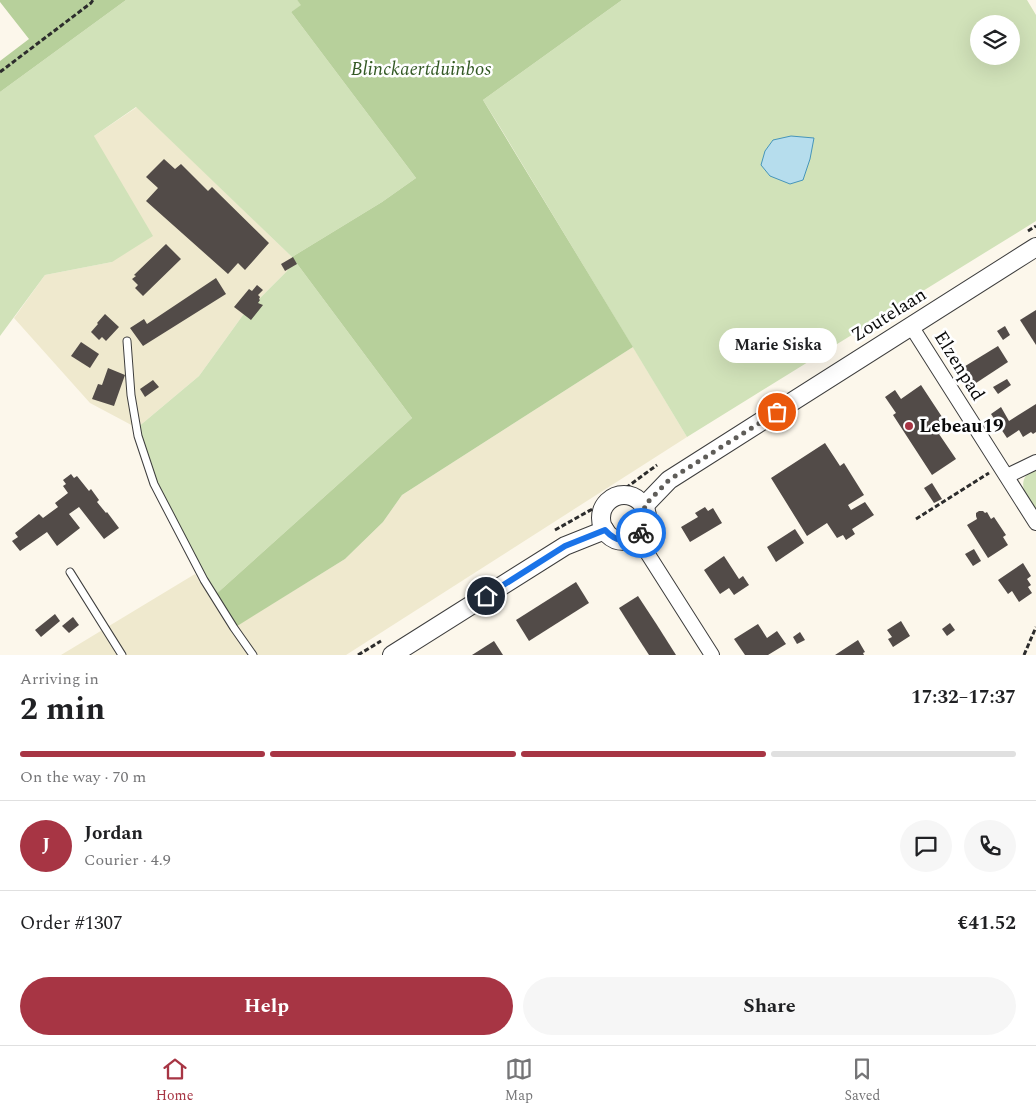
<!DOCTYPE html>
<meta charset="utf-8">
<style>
body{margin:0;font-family:Spectral,serif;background:#f6f6f6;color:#202124;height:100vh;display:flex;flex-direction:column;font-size:19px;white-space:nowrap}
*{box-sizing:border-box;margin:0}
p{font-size:16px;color:#757577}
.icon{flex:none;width:28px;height:28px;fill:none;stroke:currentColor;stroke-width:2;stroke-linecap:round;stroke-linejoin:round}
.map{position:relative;height:655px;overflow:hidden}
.drawer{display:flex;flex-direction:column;background:#fff;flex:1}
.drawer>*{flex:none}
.tools{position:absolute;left:970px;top:15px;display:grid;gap:10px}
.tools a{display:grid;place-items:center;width:50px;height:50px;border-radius:50%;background:#fff;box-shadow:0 5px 20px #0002;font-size:25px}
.pin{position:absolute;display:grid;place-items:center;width:42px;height:42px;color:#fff;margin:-21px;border:2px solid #fff;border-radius:50%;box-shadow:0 1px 5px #0007}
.courier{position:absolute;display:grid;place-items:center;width:50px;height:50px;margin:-25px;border:4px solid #1a73e8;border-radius:50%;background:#fff;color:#222;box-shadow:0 1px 6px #0007}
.bubble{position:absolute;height:35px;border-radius:18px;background:#fff;box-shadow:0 5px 20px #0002;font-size:16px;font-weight:700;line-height:35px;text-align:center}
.headline em{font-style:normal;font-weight:700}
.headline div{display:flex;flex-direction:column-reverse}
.headline{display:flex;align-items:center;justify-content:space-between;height:85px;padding:0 20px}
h1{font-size:32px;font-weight:700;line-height:38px}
.bar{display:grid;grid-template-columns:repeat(4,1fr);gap:8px 5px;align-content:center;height:60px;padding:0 20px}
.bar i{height:6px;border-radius:4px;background:#e0e0e0}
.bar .on{background:#a73544}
.bar p{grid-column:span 4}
.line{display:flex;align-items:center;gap:12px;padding:0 20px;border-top:1px solid #e0e0e0}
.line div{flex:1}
.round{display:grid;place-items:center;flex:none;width:52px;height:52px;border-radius:26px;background:#f6f6f6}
.button{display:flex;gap:10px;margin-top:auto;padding:10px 20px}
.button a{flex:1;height:58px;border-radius:30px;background:#a73544;color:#fff;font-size:20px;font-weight:700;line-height:58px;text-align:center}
.button a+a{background:#f6f6f6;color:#202124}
.menu{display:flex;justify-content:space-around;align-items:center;height:70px;border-top:1px solid #e0e0e0;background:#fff;font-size:14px;color:#757577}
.menu a{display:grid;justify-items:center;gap:2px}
.menu .on{color:#a73544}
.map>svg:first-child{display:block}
</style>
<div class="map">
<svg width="1036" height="655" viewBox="0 0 1036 655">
<rect width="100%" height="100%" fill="#fcf7eb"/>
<!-- farmland -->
<g fill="#efe9ce">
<path d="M 137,107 L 292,257 L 287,271 L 243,315 L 199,376 L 137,428 L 90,403 L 14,318 L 45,275 L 112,262 L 94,136 Z"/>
<path d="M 633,347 L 687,437 L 346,655 L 61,655 L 195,574 L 231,629 L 345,559 L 383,522 L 402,495 Z"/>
</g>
<!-- green -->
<g fill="#d1e2b9" fill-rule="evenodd">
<path d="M 126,0 L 297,0 L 302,5 L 291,12 L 416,178 L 382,202 L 292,257 L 412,418 L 214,596 L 151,477 L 137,428 L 199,376 L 243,315 L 287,271 L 292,257 L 136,107 L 94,136 L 153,236 L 112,262 L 45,275 L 0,336 L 0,92 Z"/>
<path d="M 622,0 L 1027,0 L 1036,15 L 1036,221 L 687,437 L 498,124 L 483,100 ZM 979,24 L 1011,24 L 1011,56 L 979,56 Z"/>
<path d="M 1036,468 L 1036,513 C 1026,498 1013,479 1036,468 Z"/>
</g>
<!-- forest -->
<g fill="#b7d09b">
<path d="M 0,0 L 126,0 L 0,92 L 0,61 L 29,39 L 0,2 Z"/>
<path d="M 297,0 L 622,0 L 483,100 L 633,347 L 402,495 L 383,522 L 345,559 L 234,628 L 214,596 L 412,418 L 292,257 L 382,202 L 416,178 L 291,12 L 301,5 Z"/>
</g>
<!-- water -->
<path fill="#b6dded" stroke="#4695ba" d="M 791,136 L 814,138 L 810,159 L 803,180 L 790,184 L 770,176 L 761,165 L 765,151 L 773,140 Z"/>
<!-- building -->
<g fill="#524b48">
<path d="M 164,159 L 175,169 L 181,164 L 208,191 L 212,187 L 269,243 L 245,270 L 238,263 L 228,274 L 146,201 L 158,188 L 146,177 Z"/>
<path d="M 166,244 L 181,259 L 143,296 L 135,288 L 138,285 L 132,279 L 136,276 L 134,275 Z"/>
<path d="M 293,257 L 297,264 L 285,271 L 281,264 Z"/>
<path d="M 216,278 L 226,294 L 143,346 L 130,328 L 144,319 L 147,324 Z"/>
<path d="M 257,285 L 263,290 L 258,295 L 260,297 L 259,299 L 260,300 L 258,303 L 263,305 L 251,320 L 234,307 L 249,289 L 252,291 Z"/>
<path d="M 1036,310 L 1036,345 L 1020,320 Z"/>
<path d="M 105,314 L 119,327 L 106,341 L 102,337 L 99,340 L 91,332 L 98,324 L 97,323 Z"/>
<path d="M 1005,326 L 1010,335 L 1003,340 L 997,331 Z"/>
<path d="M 81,342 L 99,354 L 90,368 L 71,356 Z"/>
<path d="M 998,346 L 1008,362 L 973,385 L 962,368 Z"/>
<path d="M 108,368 L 125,375 L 114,406 L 92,399 L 98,384 L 102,385 Z"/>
<path d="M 1007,379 L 1011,385 L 998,394 L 993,387 Z"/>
<path d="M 153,380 L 159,387 L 145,397 L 140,389 Z"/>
<path d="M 921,385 L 946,423 L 942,426 L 944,428 L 944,432 L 939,434 L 956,459 L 932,475 L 893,415 L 896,413 L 885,397 L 895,390 L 901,399 Z"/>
<path d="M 1036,404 L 1036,432 L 1033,434 L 1031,432 L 1023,437 L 1019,430 L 1007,438 L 991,414 L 1001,407 L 1009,421 Z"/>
<path d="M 825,443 L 840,466 L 844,463 L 864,495 L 848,505 L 851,510 L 865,502 L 874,515 L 852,529 L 855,534 L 846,540 L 843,535 L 837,538 L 827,523 L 807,536 L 771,478 Z"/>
<path d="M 71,474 L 74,478 L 77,476 L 89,491 L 91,489 L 99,500 L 97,502 L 106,513 L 107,512 L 119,528 L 104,539 L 79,507 L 69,514 L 80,528 L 57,546 L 47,532 L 20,551 L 12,541 L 18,537 L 15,533 L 39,514 L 43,518 L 58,507 L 55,503 L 68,493 L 63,486 L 66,484 L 63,480 Z"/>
<path d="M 932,483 L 942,499 L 934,503 L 924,488 Z"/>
<path d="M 705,507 L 708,511 L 713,508 L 722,523 L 690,542 L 681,527 L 698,517 L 695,513 Z"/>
<path d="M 979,511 L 983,511 L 985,513 L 987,512 L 991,519 L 994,517 L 1006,535 L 1003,537 L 1008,545 L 988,558 L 967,525 L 977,519 L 976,516 L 976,513 Z"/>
<path d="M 795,529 L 804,543 L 776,562 L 767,547 Z"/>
<path d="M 974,549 L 981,561 L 973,566 L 965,554 Z"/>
<path d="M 724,556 L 739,579 L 743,576 L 749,585 L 734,595 L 729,588 L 720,594 L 704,570 Z"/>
<path d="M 1023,563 L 1031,576 L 1027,579 L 1031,585 L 1028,587 L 1032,593 L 1019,602 L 1012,591 L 1008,594 L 998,580 Z"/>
<path d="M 576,582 L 589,603 L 529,641 L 516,620 Z"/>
<path d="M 638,596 L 657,625 L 676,655 L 649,655 L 638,638 L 619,608 Z"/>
<path d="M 55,614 L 60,621 L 41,637 L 35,630 Z"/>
<path d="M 73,617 L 79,625 L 69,633 L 62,626 Z"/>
<path d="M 901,621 L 910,636 L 893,647 L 888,639 L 892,637 L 887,630 Z"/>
<path d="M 950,623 L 955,630 L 947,636 L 942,629 Z"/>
<path d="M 758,624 L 767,638 L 777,631 L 786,644 L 768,655 L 745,655 L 734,639 Z"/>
<path d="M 800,632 L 805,640 L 797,644 L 793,637 Z"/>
<path d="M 858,640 L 865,652 L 863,653 L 864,655 L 835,655 Z"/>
<path d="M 494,641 L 503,655 L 472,655 Z"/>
</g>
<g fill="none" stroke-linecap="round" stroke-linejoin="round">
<!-- service casing -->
<g stroke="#3d3d3d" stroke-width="9">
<g id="service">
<path d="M 127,341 L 131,395 L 138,436 L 154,484 L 204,580 L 234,628 L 253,655"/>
<path d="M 70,572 L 122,655"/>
</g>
</g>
<!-- minor casing -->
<g stroke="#3d3d3d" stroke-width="16">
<g id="minor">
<path d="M 911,326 L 1036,523"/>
<path d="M 1007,476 L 1036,462"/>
<path d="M 637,537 L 712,655"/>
</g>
</g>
<!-- tertiary casing -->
<g stroke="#3d3d3d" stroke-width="20">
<g id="tertiary">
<circle cx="624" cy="518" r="23"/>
<path d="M 644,506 L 669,480 L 1036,247"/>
<path d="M 392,655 L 565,546 L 605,530"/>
</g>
</g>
<!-- path -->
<g stroke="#2c2c2c" stroke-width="3" stroke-dasharray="5 2.5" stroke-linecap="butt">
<path d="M 0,72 L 91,3 L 93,0"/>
<path d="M 1028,231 L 1036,226"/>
<path d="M 916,519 L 989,473"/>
<path d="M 555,530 L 612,498 L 657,465"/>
<path d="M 358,655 L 381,641"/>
<path d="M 1024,655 L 1036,627"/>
</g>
<!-- service -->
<use href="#service" stroke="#fff" stroke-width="7"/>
<!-- minor -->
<use href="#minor" stroke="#fff" stroke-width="14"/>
<!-- tertiary -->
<use href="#tertiary" stroke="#fff" stroke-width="18"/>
</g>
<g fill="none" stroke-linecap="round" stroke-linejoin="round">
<!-- done -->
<path stroke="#5f5d59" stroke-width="5" stroke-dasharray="0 9" d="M 641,533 C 648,524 648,516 644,506 L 669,480 L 777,412"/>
<!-- route -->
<path stroke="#1a73e8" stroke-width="6" d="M 486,596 L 565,546 L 605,530 C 616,542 629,545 641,533"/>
</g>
<!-- markers -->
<circle fill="#a73544" stroke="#fff" stroke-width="2" cx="909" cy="426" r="5"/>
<g text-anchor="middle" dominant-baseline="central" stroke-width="5" stroke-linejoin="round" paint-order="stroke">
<!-- park labels -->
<g font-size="19" font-style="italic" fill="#335924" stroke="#fff">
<text x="421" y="69">Blinckaertduinbos</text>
</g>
<!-- street labels -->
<g font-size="19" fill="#0a0a0a" stroke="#fff">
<text transform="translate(889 315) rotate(-32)">Zoutelaan</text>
<text transform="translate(959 366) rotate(58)">Elzenpad</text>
</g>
<!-- poi labels -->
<g font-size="19" font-weight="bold" fill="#0a0a0a" stroke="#fff" text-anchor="start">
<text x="919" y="426">Lebeau19</text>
</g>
</g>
</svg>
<div class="tools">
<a><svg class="icon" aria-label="layers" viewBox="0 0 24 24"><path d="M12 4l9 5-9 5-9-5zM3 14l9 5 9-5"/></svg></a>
</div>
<div class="pin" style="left:777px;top:412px;background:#ea580c"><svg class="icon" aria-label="bag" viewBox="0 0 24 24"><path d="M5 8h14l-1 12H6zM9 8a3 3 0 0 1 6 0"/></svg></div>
<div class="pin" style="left:486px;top:596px;background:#1f2937"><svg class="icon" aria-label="home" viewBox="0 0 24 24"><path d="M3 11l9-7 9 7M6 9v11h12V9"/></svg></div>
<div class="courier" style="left:641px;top:533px"><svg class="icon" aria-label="bike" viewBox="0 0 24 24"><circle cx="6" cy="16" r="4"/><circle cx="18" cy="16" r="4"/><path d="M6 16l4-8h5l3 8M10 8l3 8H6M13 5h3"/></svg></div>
<div class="bubble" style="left:719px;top:328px;width:118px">Marie Siska</div>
</div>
<section class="drawer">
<div class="headline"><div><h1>2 min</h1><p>Arriving in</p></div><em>17:32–17:37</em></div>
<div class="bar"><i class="on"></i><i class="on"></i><i class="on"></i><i></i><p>On the way · 70 m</p></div>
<div class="line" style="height:90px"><b class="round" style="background:#a73544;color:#fff">J</b><div><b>Jordan</b><p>Courier · 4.9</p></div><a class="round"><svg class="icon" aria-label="chat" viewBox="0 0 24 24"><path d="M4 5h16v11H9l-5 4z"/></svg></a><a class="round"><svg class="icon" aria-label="phone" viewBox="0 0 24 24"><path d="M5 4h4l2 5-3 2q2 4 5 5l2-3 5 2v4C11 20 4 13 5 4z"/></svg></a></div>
<div class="line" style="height:65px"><div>Order #1307</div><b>€41.52</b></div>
<div class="button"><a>Help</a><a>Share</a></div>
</section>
<nav class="menu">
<a class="on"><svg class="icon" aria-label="home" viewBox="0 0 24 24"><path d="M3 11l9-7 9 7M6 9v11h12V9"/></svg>Home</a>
<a><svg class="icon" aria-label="map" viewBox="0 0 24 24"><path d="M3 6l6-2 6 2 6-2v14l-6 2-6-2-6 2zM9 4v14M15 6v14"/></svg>Map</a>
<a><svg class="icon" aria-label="saved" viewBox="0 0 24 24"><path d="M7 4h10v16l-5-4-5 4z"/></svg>Saved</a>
</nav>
